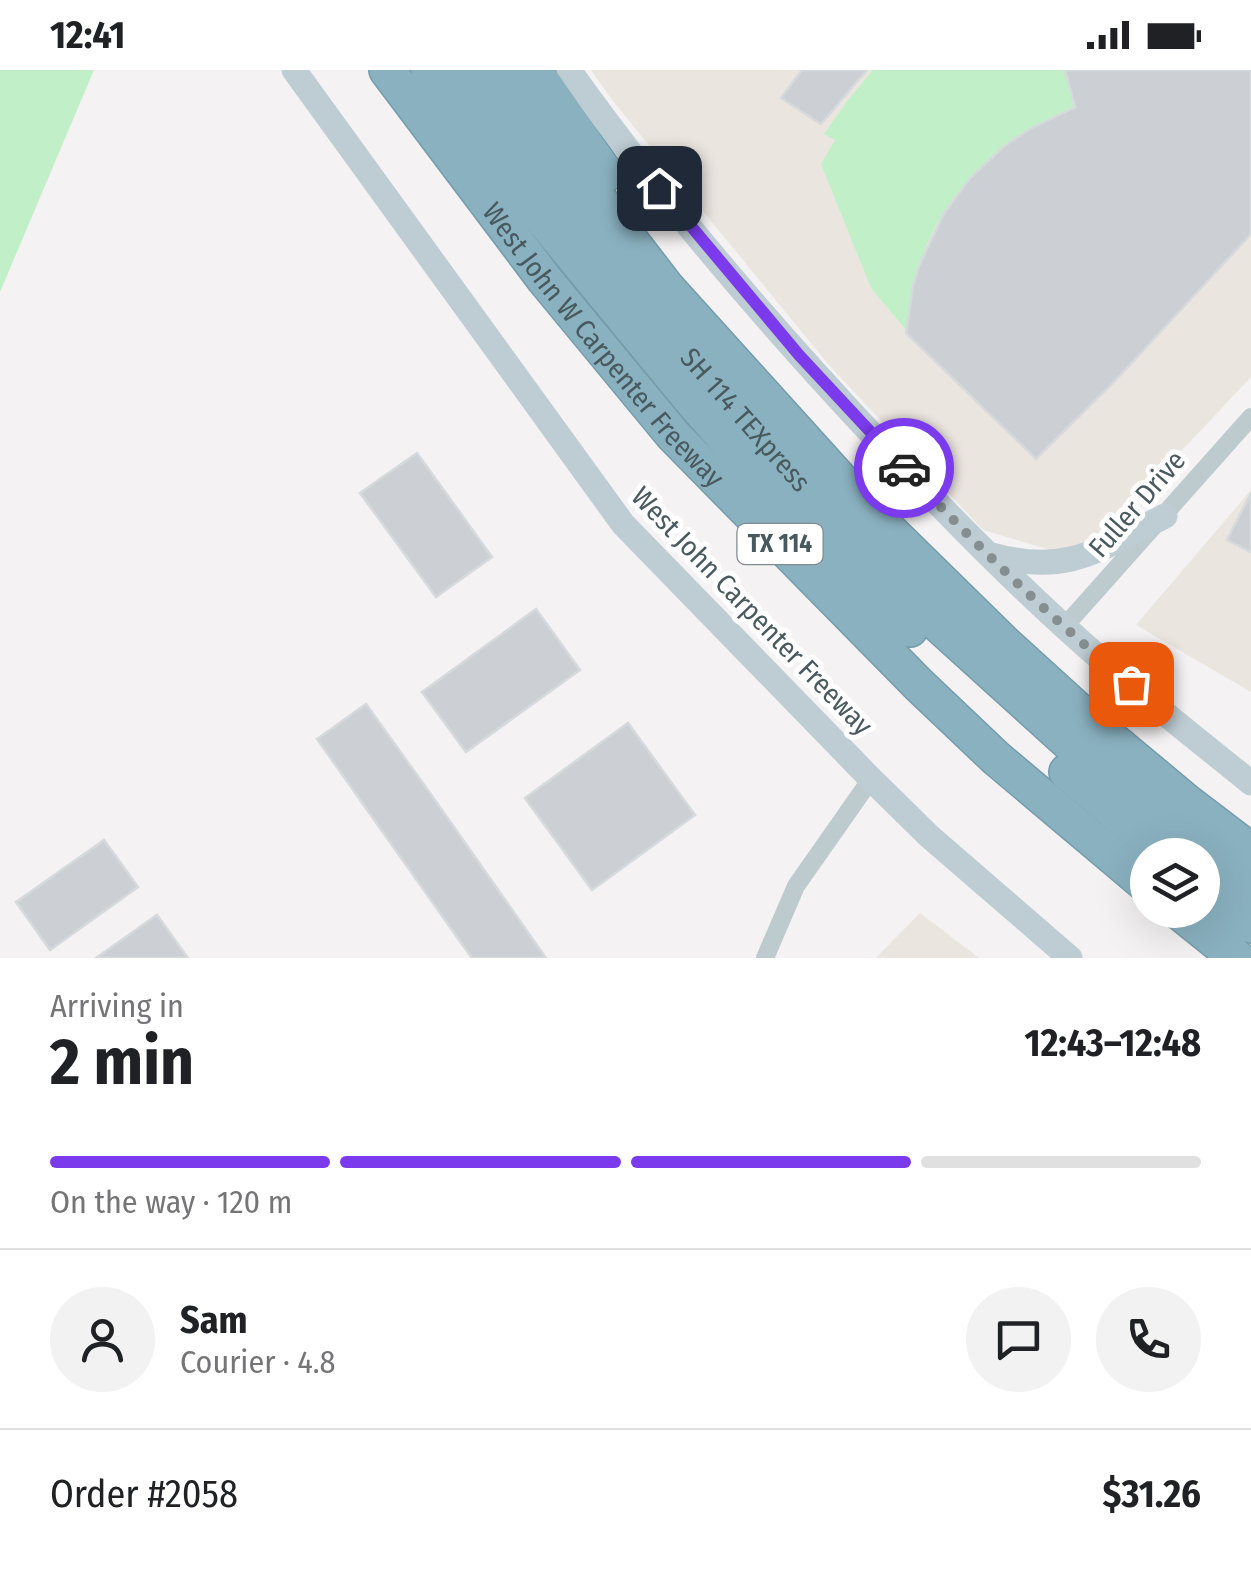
<!DOCTYPE html>
<meta charset="utf-8">
<style>
body{margin:0;font-family:"Fira Sans Condensed",sans-serif;background:#f2f2f2;color:#202124;height:100vh;display:flex;flex-direction:column;font-size:38px;white-space:nowrap}
*{box-sizing:border-box;margin:0}
p{font-size:32px;color:#757577}
.icon{flex:none;width:55px;height:55px;fill:none;stroke:currentColor;stroke-width:2;stroke-linecap:round;stroke-linejoin:round}
.map{position:relative;height:888px;overflow:hidden}
.side{display:flex;flex-direction:column;background:#fff;flex:1}
.side>*{flex:none}
.controls{position:absolute;left:1130px;top:768px;display:grid;gap:20px}
.controls a{display:grid;place-items:center;width:90px;height:90px;border-radius:50%;background:#fff;box-shadow:0 10px 40px #0002;font-size:50px}
.pin{position:absolute;display:grid;place-items:center;width:85px;height:85px;color:#fff;margin:-42px;border-radius:20px;box-shadow:0 5px 15px #0006}
.courier{position:absolute;display:grid;place-items:center;width:100px;height:100px;margin:-50px;border:8px solid #7c3aed;border-radius:50%;background:#fff;color:#222;box-shadow:0 2px 12px #0007}
.head em{font-style:normal;font-weight:700}
.head div{display:flex;flex-direction:column-reverse}
.head{display:flex;align-items:center;justify-content:space-between;height:170px;padding:0 50px}
h1{font-size:65px;font-weight:700;line-height:75px}
.bar{display:grid;grid-template-columns:repeat(4,1fr);gap:15px 10px;align-content:center;height:120px;padding:0 50px}
.bar i{height:12px;border-radius:8px;background:#e0e0e0}
.bar .on{background:#7c3aed}
.bar p{grid-column:span 4}
.line{display:flex;align-items:center;gap:25px;padding:0 50px;border-top:2px solid #e0e0e0}
.line div{flex:1}
.round{display:grid;place-items:center;flex:none;width:105px;height:105px;border-radius:52px;background:#f2f2f2}
.status{display:flex;justify-content:space-between;align-items:center;height:70px;padding:0 50px;background:#fff;direction:ltr}
.status svg{height:28px;fill:currentColor}
.map>svg:first-child{display:block}
</style>
<div class="status"><b>12:41</b><svg viewBox="0 0 49 12"><path d="M0 12V9h3v3zM5 12V6h3v6zM10 12V3h3v9zM15 12V0h3v12zM26 1h20v11H26zM47 4h2v5h-2z"/></svg></div>
<div class="map">
<svg width="1251" height="888" viewBox="0 0 1251 888">
<rect width="100%" height="100%" fill="#f4f2f2"/>
<!-- commercial -->
<g fill="#ebe5df">
<path d="M 591,0 L 1251,0 L 1251,307 L 1105,462 L 1080,474 L 1054,481 L 983,460 L 828,294 L 612,30 Z"/>
<path d="M 1251,420 L 1251,622 L 1136,555 Z"/>
<path d="M 920,843 L 979,888 L 876,888 Z"/>
</g>
<!-- green -->
<g fill="#c1f0c8">
<path d="M 0,0 L 94,0 L 0,222 Z"/>
<path d="M 873,0 L 1065,0 L 1075,37 C 1005,67 939,122 919,199 C 913,219 910,240 906,260 L 871,218 L 821,94 L 835,70 L 824,64 L 848,30 Z"/>
</g>
<!-- building -->
<g fill="#ccd0d4" stroke="#d6dadd" stroke-width="2.5">
<path d="M 802,0 L 867,0 L 821,54 L 781,28 Z"/>
<path d="M 1065,0 L 1251,0 L 1251,164 L 1114,312 L 1036,389 L 906,263 L 913,216 L 919,196 L 943,145 L 970,108 L 1003,77 L 1030,59 L 1075,37 Z"/>
<path d="M 417,383 L 492,487 L 436,527 L 360,423 Z"/>
<path d="M 1251,423 L 1251,482 L 1227,470 Z"/>
<path d="M 536,539 L 580,600 L 466,682 L 422,622 Z"/>
<path d="M 366,634 L 430,723 L 546,888 L 472,888 L 464,877 L 317,669 Z"/>
<path d="M 628,653 L 695,745 L 592,820 L 525,728 Z"/>
<path d="M 104,770 L 138,817 L 50,880 L 16,832 Z"/>
<path d="M 157,845 L 188,888 L 96,888 Z"/>
</g>
<g fill="none" stroke-linecap="round" stroke-linejoin="round">
<!-- highway casing -->
<g stroke="#759cac" stroke-width="38">
<g id="highway">
<path id="s1" d="M 387,0 L 545,210 L 673,365 L 919,615 L 996,688 L 1148,816"/>
<path d="M 429,0 L 523,125 L 694,333 L 795,447 L 910,559"/>
<path id="s2" d="M 463,0 L 629,217 L 815,428 L 939,555 L 1085,687 L 1251,820"/>
<path d="M 499,0 L 667,218 L 864,436 L 1005,574 L 1093,654 L 1189,734 L 1251,781"/>
<path d="M 534,0 L 606,104"/>
<path d="M 1067,702 L 1165,785"/>
<path d="M 1202,816 L 1251,855"/>
<path d="M 1177,840 L 1237,888"/>
</g>
</g>
<!-- street -->
<g stroke="#bdcace" stroke-width="18">
<path d="M 1064,557 L 1251,347"/>
<path d="M 765,888 L 796,816 L 871,709"/>
</g>
<!-- secondary -->
<g stroke="#becdd3" stroke-width="25">
<path d="M 294,0 L 623,454 L 871,709 L 929,766 L 1070,888"/>
<path d="M 569,0 C 663,132 770,256 881,374 C 952,449 1025,524 1104,592 C 1151,634 1202,673 1251,713"/>
<path d="M 992,485 C 1069,506 1099,479 1165,446"/>
</g>
<!-- highway -->
<use href="#highway" stroke="#8ab1c0" stroke-width="35"/>
</g>
<g fill="none" stroke-linecap="round" stroke-linejoin="round">
<!-- done -->
<path stroke="#858f92" stroke-width="10" stroke-dasharray="0 18" d="M 904,398 C 975,474 1050,548 1131,614"/>
<!-- route -->
<path stroke="#7c3aed" stroke-width="12" d="M 659,118 L 799,285 L 904,398"/>
</g>
<g text-anchor="middle" dominant-baseline="central" stroke-width="10" stroke-linejoin="round" paint-order="stroke">
<!-- shield labels -->
<rect fill="#fff" stroke="#808c8f" stroke-width="2.5" x="737.5" y="454" width="85" height="40" rx="8"/>
<g font-size="25" font-weight="bold" fill="#495a5f">
<text x="780" y="474">TX 114</text>
</g>
<!-- street labels -->
<g font-size="28" fill="#495a5f" stroke="#fff">
<text stroke="none"><textPath href="#s1" startOffset="350">West John W Carpenter Freeway</textPath></text>
<text stroke="none"><textPath href="#s2" startOffset="450">SH 114 TEXpress</textPath></text>
<text transform="translate(1137 434) rotate(-49)">Fuller Drive</text>
<text transform="translate(752 541) rotate(46)">West John Carpenter Freeway</text>
</g>
</g>
</svg>
<div class="controls">
<a><svg class="icon" aria-label="layers" viewBox="0 0 24 24"><path d="M12 4l9 5-9 5-9-5zM3 14l9 5 9-5"/></svg></a>
</div>
<div class="pin" style="left:1131px;top:614px;background:#ea580c"><svg class="icon" aria-label="bag" viewBox="0 0 24 24"><path d="M5 8h14l-1 12H6zM9 8a3 3 0 0 1 6 0"/></svg></div>
<div class="pin" style="left:659px;top:118px;background:#1f2937"><svg class="icon" aria-label="home" viewBox="0 0 24 24"><path d="M3 11l9-7 9 7M6 9v11h12V9"/></svg></div>
<div class="courier" style="left:904px;top:398px"><svg class="icon" aria-label="car" viewBox="0 0 24 24"><path d="M5 17H2v-5l4-1 3-4h7l3 4 3 1v5h-3M9 17h6M6 11h13"/><circle cx="7" cy="17" r="2"/><circle cx="17" cy="17" r="2"/></svg></div>
</div>
<section class="side">
<div class="head"><div><h1>2 min</h1><p>Arriving in</p></div><em>12:43–12:48</em></div>
<div class="bar"><i class="on"></i><i class="on"></i><i class="on"></i><i></i><p>On the way · 120 m</p></div>
<div class="line" style="height:180px"><a class="round"><svg class="icon" aria-label="person" viewBox="0 0 24 24"><circle cx="12" cy="8" r="4"/><path d="M4 21q1-7 8-7t8 7"/></svg></a><div><b>Sam</b><p>Courier · 4.8</p></div><a class="round"><svg class="icon" aria-label="chat" viewBox="0 0 24 24"><path d="M4 5h16v11H9l-5 4z"/></svg></a><a class="round"><svg class="icon" aria-label="phone" viewBox="0 0 24 24"><path d="M5 4h4l2 5-3 2q2 4 5 5l2-3 5 2v4C11 20 4 13 5 4z"/></svg></a></div>
<div class="line" style="height:130px"><div>Order #2058</div><b>$31.26</b></div>
</section>
